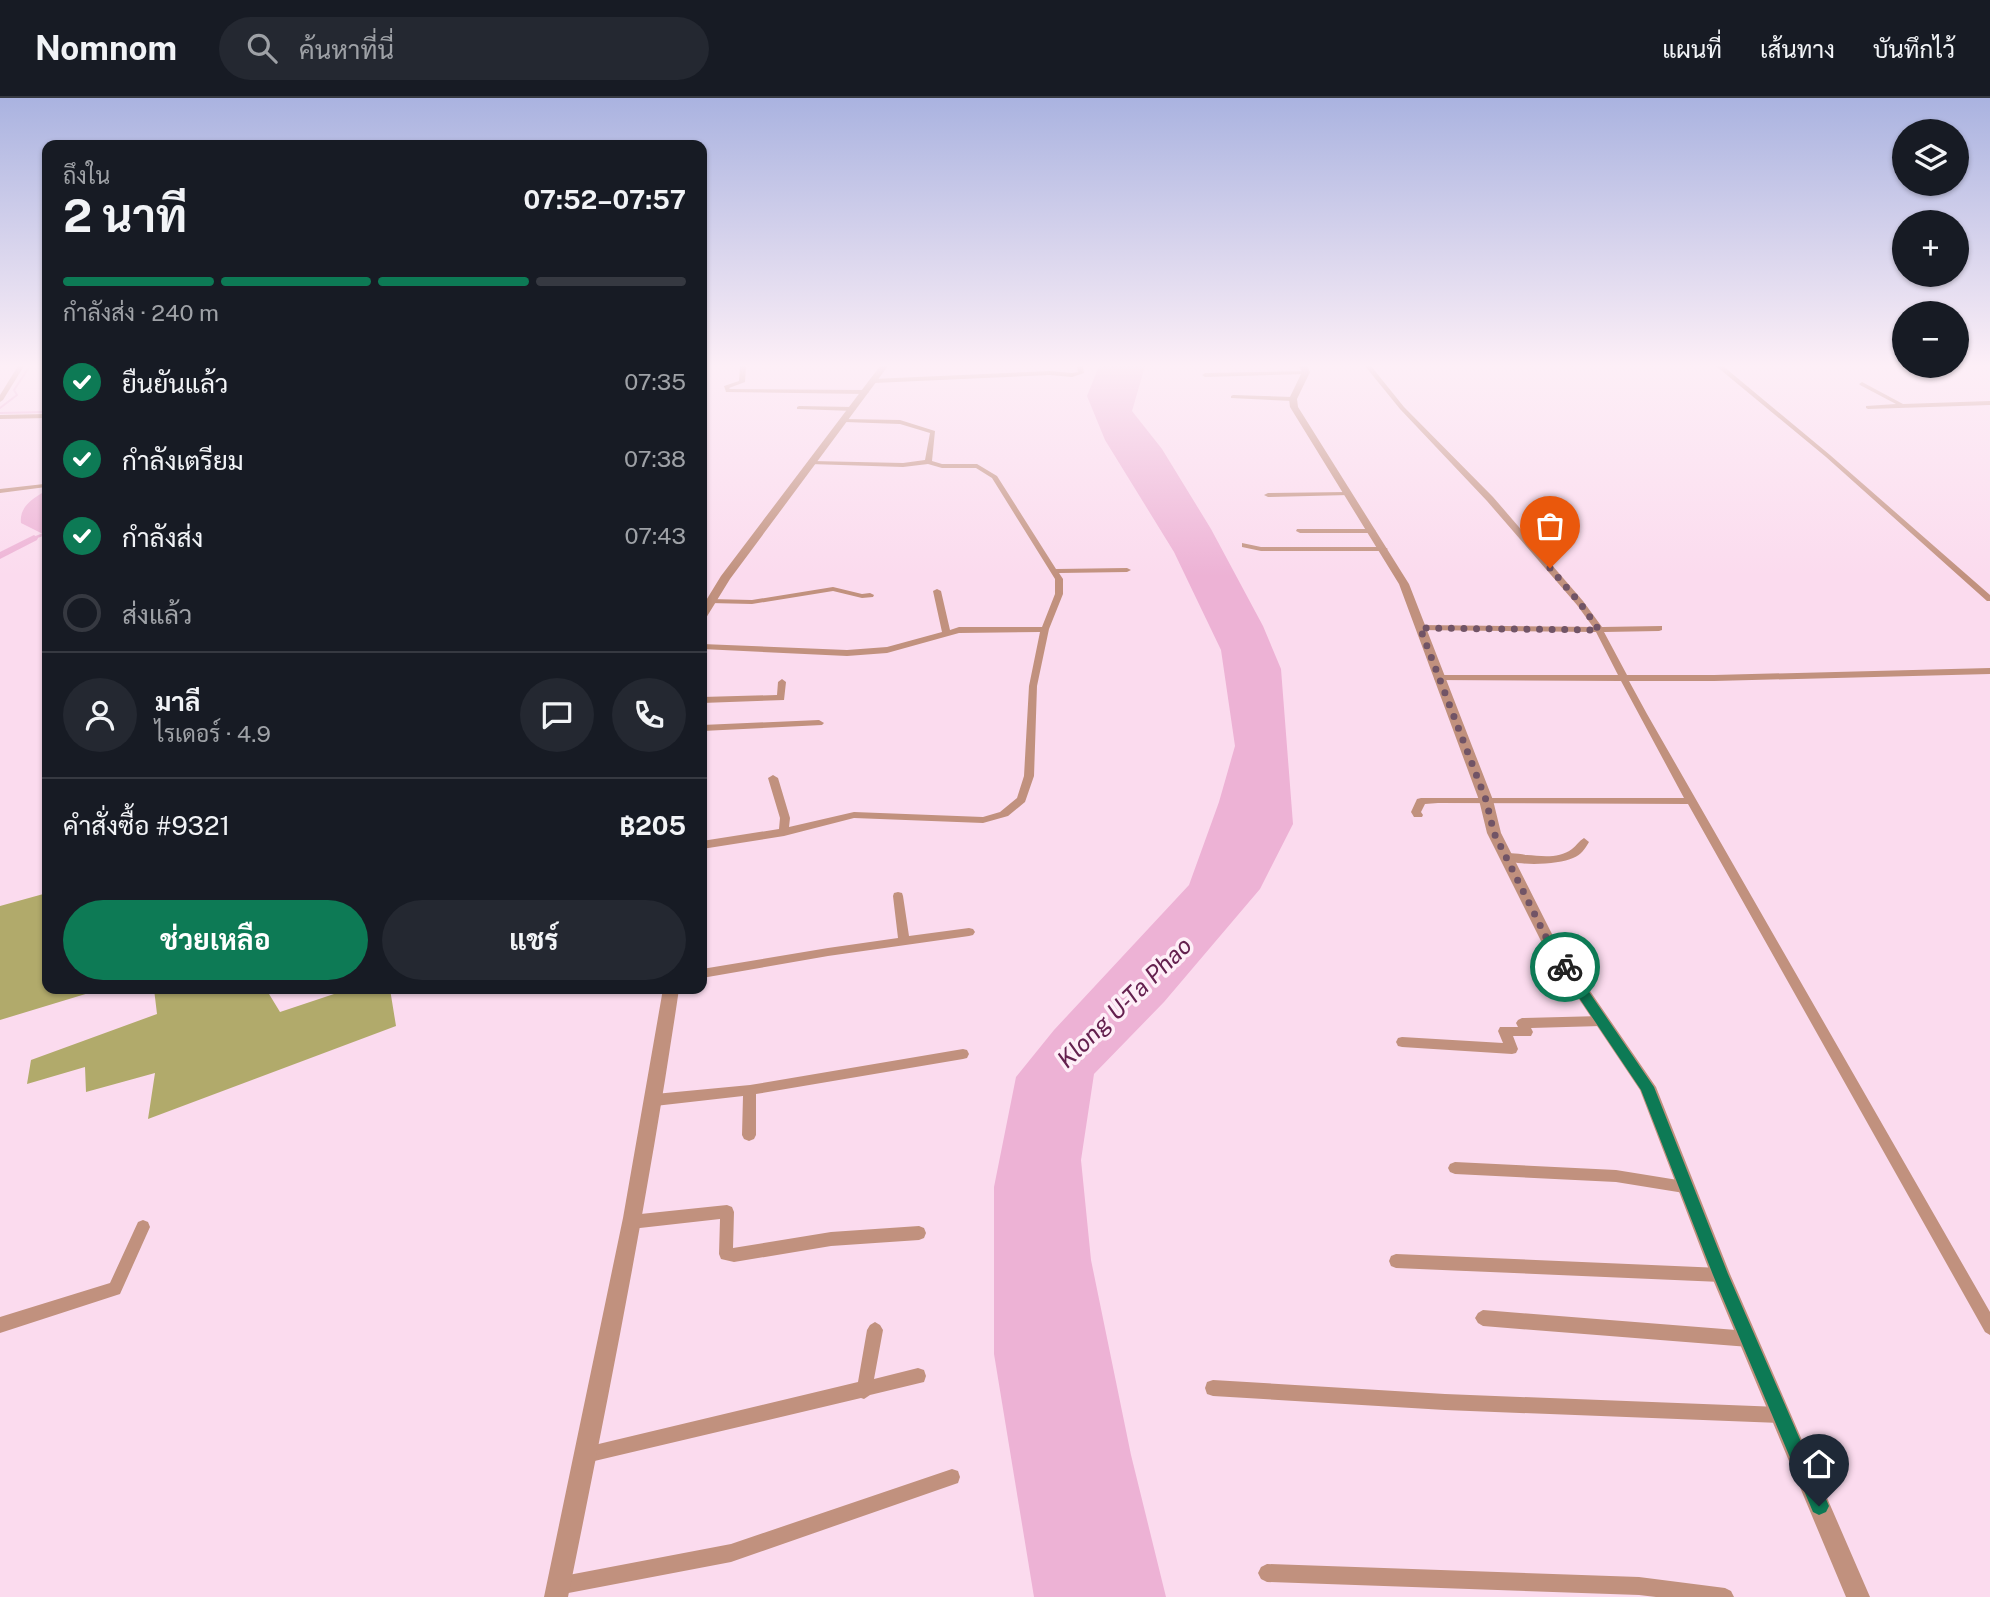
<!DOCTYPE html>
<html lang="th">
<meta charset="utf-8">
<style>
body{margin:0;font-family:"Public Sans",Sarabun,sans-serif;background:#242831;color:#f1f3f6;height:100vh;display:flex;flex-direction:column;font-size:26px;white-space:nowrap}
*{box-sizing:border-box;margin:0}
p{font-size:23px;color:#9ea1a6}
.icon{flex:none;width:38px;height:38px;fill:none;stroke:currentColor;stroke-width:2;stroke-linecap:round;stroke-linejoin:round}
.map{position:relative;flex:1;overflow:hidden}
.sheet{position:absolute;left:42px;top:42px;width:665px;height:854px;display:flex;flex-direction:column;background:#171b24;border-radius:14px;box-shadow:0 2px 5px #0004}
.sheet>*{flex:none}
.fabs{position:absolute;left:1892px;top:21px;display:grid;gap:14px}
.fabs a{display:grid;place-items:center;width:77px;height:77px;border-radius:50%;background:#171b24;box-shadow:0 2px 5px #0004;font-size:35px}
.pin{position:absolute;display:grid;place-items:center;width:60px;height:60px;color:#fff;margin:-72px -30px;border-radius:50% 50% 50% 0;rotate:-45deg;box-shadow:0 0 7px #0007}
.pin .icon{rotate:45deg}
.courier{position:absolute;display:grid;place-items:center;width:70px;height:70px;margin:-35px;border:5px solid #0d7a55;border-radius:50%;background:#fff;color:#222;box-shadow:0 2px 9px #0007}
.summary em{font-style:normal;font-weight:700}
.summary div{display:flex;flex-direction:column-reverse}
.summary{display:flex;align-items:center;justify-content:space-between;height:119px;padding:0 21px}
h1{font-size:46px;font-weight:700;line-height:52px}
.bar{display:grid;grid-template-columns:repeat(4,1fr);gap:10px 7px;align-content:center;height:84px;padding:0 21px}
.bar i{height:9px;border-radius:5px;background:#363941}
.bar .selected{background:#0d7a55}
.bar p{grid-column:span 4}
.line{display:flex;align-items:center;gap:18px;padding:0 21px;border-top:2px solid #363941}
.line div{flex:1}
.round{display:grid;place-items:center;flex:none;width:74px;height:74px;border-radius:37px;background:#242831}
ol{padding:0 21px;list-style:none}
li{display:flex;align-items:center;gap:21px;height:77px}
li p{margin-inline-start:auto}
li .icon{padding:7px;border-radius:50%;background:#0d7a55;color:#fff;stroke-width:4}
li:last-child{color:#9ea1a6}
li i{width:38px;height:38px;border:4px solid #363941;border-radius:50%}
.button{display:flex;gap:14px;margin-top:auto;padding:14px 21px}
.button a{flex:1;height:80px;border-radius:42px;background:#0d7a55;color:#fff;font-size:28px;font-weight:700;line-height:80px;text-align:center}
.button a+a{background:#242831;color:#f1f3f6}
header{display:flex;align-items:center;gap:42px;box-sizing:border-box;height:98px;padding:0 35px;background:#171b24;border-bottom:2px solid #363941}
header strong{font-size:33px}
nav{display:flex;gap:38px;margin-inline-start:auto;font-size:24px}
.search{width:490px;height:63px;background:#242831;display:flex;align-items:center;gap:18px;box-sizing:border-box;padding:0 24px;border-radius:38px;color:#9ea1a6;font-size:26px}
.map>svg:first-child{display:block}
</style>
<header>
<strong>Nomnom</strong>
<div class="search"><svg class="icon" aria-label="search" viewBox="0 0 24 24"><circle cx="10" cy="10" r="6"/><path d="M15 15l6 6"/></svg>ค้นหาที่นี่</div>
<nav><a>แผนที่</a><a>เส้นทาง</a><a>บันทึกไว้</a></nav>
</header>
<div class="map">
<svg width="1990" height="1499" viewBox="0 0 1990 1499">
<rect width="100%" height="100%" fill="#fbdbee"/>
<!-- forest -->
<g fill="#b1aa6b">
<path d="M 47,795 L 47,891 L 102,891 L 0,922 L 0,808 Z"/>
<path d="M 154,891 L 266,891 L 280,914 L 349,891 L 390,891 L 396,928 L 148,1021 L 155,975 L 86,994 L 85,969 L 27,986 L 31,962 L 157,916 Z"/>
</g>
<!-- water -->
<g fill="#edb2d5">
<path d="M 1099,268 L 1145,268 L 1132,313 L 1162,351 L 1211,431 L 1263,528 L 1281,571 L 1293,726 L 1260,791 L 1164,904 L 1094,976 L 1081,1062 L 1091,1162 L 1131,1357 L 1166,1499 L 1034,1499 L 994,1256 L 994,1089 L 1016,979 L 1054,932 L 1189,787 L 1219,704 L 1235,648 L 1221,552 L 1174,454 L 1105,342 L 1087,298 Z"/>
<path d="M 47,392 L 47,438 L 21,425 C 19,408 34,400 47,392 Z"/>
</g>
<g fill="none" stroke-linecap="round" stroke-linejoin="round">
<!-- stream-far1 -->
<g stroke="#edb2d5" stroke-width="2">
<path d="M 0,310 L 17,297 L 14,292 L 30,268"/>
<path d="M 0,315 L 47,314"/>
</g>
<!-- stream -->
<path stroke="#edb2d5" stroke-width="2.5" d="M 34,440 L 47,435"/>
<!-- canal -->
<path fill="#edb2d5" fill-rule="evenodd" d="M 34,437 L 38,440 L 37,442 L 0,461 L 0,454 Z"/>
<!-- minor -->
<g fill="#c1917e" fill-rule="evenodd">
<path d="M 18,268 L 24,268 L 3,302 L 0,304 L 0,297 Z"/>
<path d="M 740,268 L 746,268 L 745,284 L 729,290 L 730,291 L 866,292 L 869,294 L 866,296 L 726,294 L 724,288 L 739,283 Z"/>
<path d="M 1077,268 L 1083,268 L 1084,275 L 1072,279 L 1050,277 L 873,285 L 870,283 L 873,281 L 1050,273 L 1072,275 L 1078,274 Z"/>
<path d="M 1365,268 L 1371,268 L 1404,309 L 1493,399 L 1583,503 L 1602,529 L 1662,528 L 1662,532 L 1659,533 L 1604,534 L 1627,577 L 1714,577 L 1990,570 L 1990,576 L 1714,583 L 1629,583 L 1647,616 L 1990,1214 L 1990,1237 L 1985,1234 L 1688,706 L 1438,705 L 1425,706 L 1421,714 L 1423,717 L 1422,719 L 1414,719 L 1411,714 L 1417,701 L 1421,700 L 1684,700 L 1621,583 L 1435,582 L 1434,580 L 1438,577 L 1618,577 L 1596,534 L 1417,532 L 1417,528 L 1420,527 L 1593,529 L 1577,507 L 1487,403 L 1400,311 Z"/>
<path d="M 1716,268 L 1723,268 L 1830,357 L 1990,497 L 1990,503 L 1987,503 L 1826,359 Z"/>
<path d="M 1308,273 L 1309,274 L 1306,276 L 1205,279 L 1202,277 L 1205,275 Z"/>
<path d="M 1862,284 L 1903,306 L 1990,303 L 1990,307 L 1868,311 L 1866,310 L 1866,308 L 1896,306 L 1860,287 L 1859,286 Z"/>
<path d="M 1233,297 L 1293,299 L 1296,301 L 1293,303 L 1231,300 L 1231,298 Z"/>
<path d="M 799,308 L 853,309 L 856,311 L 853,313 L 797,311 L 797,309 Z"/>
<path d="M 47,316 L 47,320 L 0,321 L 0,317 Z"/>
<path d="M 843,321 L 900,322 L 935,333 L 932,363 L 942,366 L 977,366 L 997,378 L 1056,471 L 1127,470 L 1131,472 L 1127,474 L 1059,475 L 1063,481 L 1063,496 L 1049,531 L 1037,588 L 1034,678 L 1025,704 L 1008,718 L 983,725 L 854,720 L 784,738 L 702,751 L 702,743 L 779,731 L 780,720 L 768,680 L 773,677 L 778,680 L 790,720 L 789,729 L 854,714 L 983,719 L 1000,714 L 1017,700 L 1024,678 L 1029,588 L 1040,534 L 959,535 L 887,555 L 847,558 L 702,551 L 702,546 L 847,552 L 887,549 L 942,534 L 933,493 L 937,491 L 941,493 L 950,532 L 959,529 L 1042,529 L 1055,496 L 1055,481 L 992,380 L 976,370 L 942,370 L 928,366 L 903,369 L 810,366 L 810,364 L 812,363 L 903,365 L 925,362 L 930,335 L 900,326 L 845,324 L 843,323 Z"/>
<path d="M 44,386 L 47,388 L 46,389 L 0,395 L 0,391 Z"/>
<path d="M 1347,394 L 1349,395 L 1349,397 L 1268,399 L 1264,397 L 1268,395 Z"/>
<path d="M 1297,431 L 1372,431 L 1376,433 L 1372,435 L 1300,435 L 1296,433 Z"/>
<path d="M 1242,445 L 1261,449 L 1384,449 L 1388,451 L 1384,453 L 1261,453 L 1242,449 Z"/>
<path d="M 833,489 L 862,496 L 870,495 L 874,497 L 873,499 L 862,500 L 833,493 L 752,506 L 710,505 L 706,503 L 710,501 L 752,502 Z"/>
<path d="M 782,581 L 786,584 L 784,602 L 702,605 L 702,599 L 777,597 L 778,584 Z"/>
<path d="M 819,622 L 824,625 L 822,627 L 702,633 L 702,627 Z"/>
<path d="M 1584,740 L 1589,744 C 1585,751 1581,757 1573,760 C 1558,767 1512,769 1500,759 C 1507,753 1517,756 1527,757 C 1541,758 1559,761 1572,751 C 1576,748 1579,743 1584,740 Z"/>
<path d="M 898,794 L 902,795 L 903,798 L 909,838 L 969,830 L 973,831 L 975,834 L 973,837 L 969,838 L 828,858 L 702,880 L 702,871 L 828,850 L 898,840 L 893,798 L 894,795 Z"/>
<path d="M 1601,918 L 1605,920 L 1607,923 L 1605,926 L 1601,928 L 1531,930 L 1533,934 L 1531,938 L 1513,938 L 1518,951 L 1516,955 L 1512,956 L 1402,949 L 1398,948 L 1396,944 L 1398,940 L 1402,939 L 1503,945 L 1498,933 L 1500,929 L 1518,929 L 1516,925 L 1518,922 L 1522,920 Z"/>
<path d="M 963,951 L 967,952 L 969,956 L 967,960 L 963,961 L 756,996 L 756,1037 L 754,1041 L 749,1043 L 744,1041 L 742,1037 L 743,998 L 655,1008 L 650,1006 L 649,1002 L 650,998 L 655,996 L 750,987 Z"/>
<path d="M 1455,1064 L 1616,1072 L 1684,1083 L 1689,1085 L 1691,1089 L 1689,1093 L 1684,1095 L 1616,1084 L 1455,1076 L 1450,1074 L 1448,1070 L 1450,1066 Z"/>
<path d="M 727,1107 L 732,1109 L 734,1114 L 733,1150 L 831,1134 L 919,1128 L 924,1130 L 926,1135 L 924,1140 L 919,1142 L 831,1148 L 734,1164 L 721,1161 L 719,1156 L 720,1121 L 631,1131 L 626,1129 L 624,1124 L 626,1119 L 631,1117 Z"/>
<path d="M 143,1122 L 148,1124 L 150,1129 L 120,1196 L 0,1235 L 0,1219 L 110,1185 L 138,1124 Z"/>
<path d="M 1396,1156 L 1721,1170 L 1726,1172 L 1728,1177 L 1726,1182 L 1721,1184 L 1396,1170 L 1391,1168 L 1389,1163 L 1391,1158 Z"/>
<path d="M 1483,1212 L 1749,1233 L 1754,1236 L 1757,1241 L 1754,1246 L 1749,1249 L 1483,1228 L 1478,1225 L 1475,1220 L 1478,1215 Z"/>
<path d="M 875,1224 L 880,1227 L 883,1232 L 874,1281 L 918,1270 L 924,1272 L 926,1278 L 924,1284 L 870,1297 L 864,1301 L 861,1300 L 586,1365 L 580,1363 L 578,1357 L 580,1351 L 586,1349 L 858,1284 L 867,1232 L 870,1227 Z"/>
<path d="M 1213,1282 L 1445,1296 L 1781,1309 L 1787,1311 L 1789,1317 L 1787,1323 L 1781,1325 L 1445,1312 L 1213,1298 L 1207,1296 L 1205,1290 L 1207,1284 Z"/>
<path d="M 952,1371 L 958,1373 L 960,1379 L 958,1385 L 731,1464 L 558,1497 L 552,1494 L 549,1488 L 552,1482 L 558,1479 L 731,1446 Z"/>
<path d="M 1267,1466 L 1639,1479 L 1725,1490 L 1731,1493 L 1734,1499 L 1656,1499 L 1639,1497 L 1267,1484 L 1261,1481 L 1258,1475 L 1261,1469 Z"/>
</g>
<!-- tertiary -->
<g fill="#c1917e" fill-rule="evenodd">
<path d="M 880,268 L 888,268 L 730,481 L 706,520 L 702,521 L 702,509 L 721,478 Z"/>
<path d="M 1299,268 L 1307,268 L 1310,274 L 1297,301 L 1298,309 L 1409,486 L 1493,702 L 1501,735 L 1555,842 L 1656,989 L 1730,1176 L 1870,1499 L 1846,1499 L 1711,1177 L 1640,992 L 1544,849 L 1487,735 L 1479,702 L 1399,486 L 1290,309 L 1289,301 L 1302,274 Z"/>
<path d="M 663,891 L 679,891 C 649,1095 609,1297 568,1499 L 544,1499 L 623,1120 Z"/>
</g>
</g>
<!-- sky -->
<linearGradient id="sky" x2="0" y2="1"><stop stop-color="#aab3e0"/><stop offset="0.56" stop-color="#fdeff7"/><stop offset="1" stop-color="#fdeff7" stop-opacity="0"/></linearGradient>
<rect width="1990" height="478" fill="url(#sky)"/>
<!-- route -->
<path fill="#0d7a55" d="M 1565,864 L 1570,866 L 1654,989 L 1728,1176 L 1829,1408 L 1826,1414 L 1819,1417 L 1813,1414 L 1713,1177 L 1641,992 L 1561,873 L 1561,866 Z"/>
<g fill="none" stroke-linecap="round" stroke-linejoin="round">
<!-- done -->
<path stroke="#715466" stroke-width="7" stroke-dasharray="0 12.6" d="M 1550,470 L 1580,505 L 1599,532 L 1420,530 L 1486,702 L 1494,735 L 1549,845 L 1565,869"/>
</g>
<g text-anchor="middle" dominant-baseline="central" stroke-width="7" stroke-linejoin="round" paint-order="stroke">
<!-- water labels -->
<g font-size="24" font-style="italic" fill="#64204e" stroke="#feeef7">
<text transform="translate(1124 904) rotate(-44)">Klong U-Ta Phao</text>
</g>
</g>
</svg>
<div class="fabs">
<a><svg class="icon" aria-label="layers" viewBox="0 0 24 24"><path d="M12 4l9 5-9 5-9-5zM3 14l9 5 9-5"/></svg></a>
<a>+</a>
<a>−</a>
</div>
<div class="pin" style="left:1550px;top:470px;background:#ea580c"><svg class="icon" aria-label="bag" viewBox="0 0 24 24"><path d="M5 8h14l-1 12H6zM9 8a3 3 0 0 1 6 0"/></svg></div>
<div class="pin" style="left:1819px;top:1408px;background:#1f2937"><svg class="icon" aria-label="home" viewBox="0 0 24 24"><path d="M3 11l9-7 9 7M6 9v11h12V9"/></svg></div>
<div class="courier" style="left:1565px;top:869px"><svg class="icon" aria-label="bike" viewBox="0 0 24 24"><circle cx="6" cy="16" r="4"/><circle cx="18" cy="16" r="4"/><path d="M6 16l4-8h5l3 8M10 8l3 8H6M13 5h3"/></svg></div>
<section class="sheet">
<div class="summary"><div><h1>2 นาที</h1><p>ถึงใน</p></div><em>07:52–07:57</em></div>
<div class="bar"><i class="selected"></i><i class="selected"></i><i class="selected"></i><i></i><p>กำลังส่ง · 240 m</p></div>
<ol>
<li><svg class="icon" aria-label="check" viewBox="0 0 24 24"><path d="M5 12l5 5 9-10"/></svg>ยืนยันแล้ว<p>07:35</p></li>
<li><svg class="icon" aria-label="check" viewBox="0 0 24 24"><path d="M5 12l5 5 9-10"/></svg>กำลังเตรียม<p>07:38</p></li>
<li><svg class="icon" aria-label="check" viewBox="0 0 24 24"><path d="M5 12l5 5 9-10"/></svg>กำลังส่ง<p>07:43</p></li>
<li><i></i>ส่งแล้ว</li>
</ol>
<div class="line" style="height:126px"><a class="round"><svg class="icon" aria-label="person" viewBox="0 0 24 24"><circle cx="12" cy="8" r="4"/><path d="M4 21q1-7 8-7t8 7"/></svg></a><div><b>มาลี</b><p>ไรเดอร์ · 4.9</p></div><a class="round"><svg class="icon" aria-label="chat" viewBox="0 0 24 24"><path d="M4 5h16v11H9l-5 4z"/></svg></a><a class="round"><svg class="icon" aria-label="phone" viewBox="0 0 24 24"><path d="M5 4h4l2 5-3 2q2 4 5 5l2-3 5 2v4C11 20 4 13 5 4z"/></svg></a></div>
<div class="line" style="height:91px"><div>คำสั่งซื้อ #9321</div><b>฿205</b></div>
<div class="button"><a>ช่วยเหลือ</a><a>แชร์</a></div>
</section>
</div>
